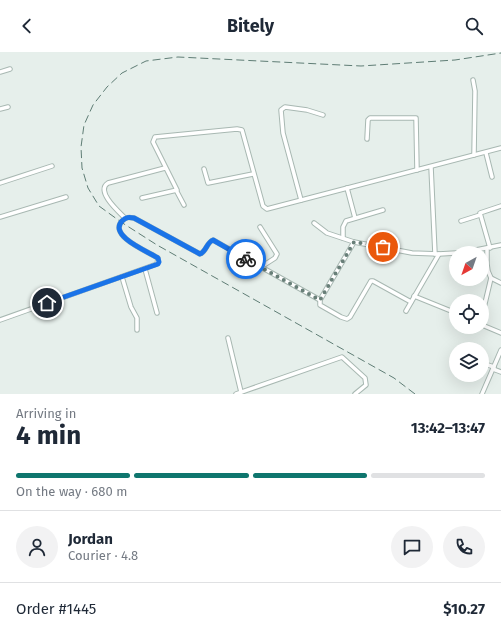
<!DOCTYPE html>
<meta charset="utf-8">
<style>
body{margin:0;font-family:"Fira Sans",sans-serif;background:#f2f2f3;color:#1f2937;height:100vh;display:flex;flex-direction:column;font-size:15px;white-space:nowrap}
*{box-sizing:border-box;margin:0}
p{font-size:13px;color:#747a83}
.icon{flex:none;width:22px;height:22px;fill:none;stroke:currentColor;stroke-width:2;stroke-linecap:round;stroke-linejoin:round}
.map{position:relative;height:342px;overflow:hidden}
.panel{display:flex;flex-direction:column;background:#fff;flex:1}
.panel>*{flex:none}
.needle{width:26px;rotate:220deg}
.tools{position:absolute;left:449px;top:194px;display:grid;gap:8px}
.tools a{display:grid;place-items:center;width:40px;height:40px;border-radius:50%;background:#fff;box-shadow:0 4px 16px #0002;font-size:20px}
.pin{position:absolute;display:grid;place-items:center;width:34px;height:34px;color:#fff;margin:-17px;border:2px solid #fff;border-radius:50%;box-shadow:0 1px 4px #0007}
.courier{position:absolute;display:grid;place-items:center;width:40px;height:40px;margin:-20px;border:3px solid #1a73e8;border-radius:50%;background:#fff;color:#222;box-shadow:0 1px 5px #0007}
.summary em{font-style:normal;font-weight:700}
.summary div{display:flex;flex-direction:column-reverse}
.summary{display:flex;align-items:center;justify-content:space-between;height:68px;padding:0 16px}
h1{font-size:26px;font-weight:700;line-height:30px}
.bar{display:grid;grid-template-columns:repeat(4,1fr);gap:6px 4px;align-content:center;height:48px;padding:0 16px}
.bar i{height:5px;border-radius:3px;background:#e0e1e3}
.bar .active{background:#0f766e}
.bar p{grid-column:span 4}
.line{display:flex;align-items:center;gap:10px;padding:0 16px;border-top:1px solid #e0e1e3}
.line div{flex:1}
.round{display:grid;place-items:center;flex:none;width:42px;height:42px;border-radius:21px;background:#f2f2f3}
header{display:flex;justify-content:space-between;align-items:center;height:52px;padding:0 16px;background:#fff;font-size:18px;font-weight:700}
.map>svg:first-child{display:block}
</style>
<header><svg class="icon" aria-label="back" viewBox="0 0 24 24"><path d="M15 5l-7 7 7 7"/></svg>Bitely<svg class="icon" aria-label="search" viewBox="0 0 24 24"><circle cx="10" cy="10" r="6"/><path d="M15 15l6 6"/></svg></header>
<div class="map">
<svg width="501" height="342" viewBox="0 0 501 342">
<rect width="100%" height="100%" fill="#e6efeb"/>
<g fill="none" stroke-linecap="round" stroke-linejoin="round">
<!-- street casing -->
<g stroke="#a8b8b2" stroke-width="5.5">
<g id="street">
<path d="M 0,20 L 10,17"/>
<path d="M 473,28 L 475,39 L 474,103"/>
<path d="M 0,57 L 8,55"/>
<path d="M 367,87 L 368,68 L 370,66 L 416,66 L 417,118"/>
<path d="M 486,101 L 492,125"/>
<path d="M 431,115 L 435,202"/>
<path d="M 204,117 L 208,131 L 253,122"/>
<path d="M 0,131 L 52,114"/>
<path d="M 347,136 L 355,166"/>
<path d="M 176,138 L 184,153"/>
<path d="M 142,146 L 177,138 L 153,90 L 155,85 L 237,77 L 242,78 L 263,154 L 267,157 L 501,96"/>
<path d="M 301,148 L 283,81 L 281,58 L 285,55 L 307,58 L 323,63"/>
<path d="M 0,165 L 66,145"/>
<path d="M 125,166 C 119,160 95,139 108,131 L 165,116"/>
<path d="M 461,169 L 480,163"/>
<path d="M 314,171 L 327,181 L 354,190 L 412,201 L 439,202 L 456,201"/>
<path d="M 260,175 L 277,202 L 275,206 L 261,215"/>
<path d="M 343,186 L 343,175 L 346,169 L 383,158"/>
<path d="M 490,196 L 480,161 L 501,154"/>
<path d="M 461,201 L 501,193"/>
<path d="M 145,217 L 157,261"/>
<path d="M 122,225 L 131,255 L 137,266 L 137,278"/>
<path d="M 491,226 L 501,231"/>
<path d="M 414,244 L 456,261"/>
<path d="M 320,248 L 320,253 L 341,265 L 347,267 L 350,265 L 371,229 L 373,229 L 411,250"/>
<path d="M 406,259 L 439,202"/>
<path d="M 482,264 L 491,226 L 488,219 L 487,212 L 487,197"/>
<path d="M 0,268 L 157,212 L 158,206 C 149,200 108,184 122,169 C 126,165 129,165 134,166 L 200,202 C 206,200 207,190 213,188 L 320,248 L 354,190"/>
<path d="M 482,273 L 501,281"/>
<path d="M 228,286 L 241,340"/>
<path d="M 482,311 L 494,315"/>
<path d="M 493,317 L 501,320"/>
<path d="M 236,342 L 342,305 L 365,326 L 366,333 L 355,342"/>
<path d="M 482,342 L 501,298"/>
</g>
</g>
<!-- street -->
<use href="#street" stroke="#fff" stroke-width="3.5"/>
<!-- rail -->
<path stroke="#5f7d75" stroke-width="1" stroke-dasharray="8 4" stroke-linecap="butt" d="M 415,342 L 394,326 L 157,193 L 121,170 L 99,154 L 88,136 L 82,116 L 81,95 L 84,73 L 93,53 L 107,35 L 122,21 L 146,9 L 178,5 L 361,14 L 455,8 L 501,1"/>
</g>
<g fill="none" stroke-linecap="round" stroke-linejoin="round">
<!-- done -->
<path stroke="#687f78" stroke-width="4" stroke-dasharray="0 7.2" d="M 246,207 L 320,248 L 354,190 L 383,195"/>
<!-- route -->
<path stroke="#1a73e8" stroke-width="5" d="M 47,251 L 158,212 L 159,210 L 158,206 C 149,200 108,184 122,169 C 126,165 129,165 134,166 L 200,202 C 206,200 207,190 213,188 L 246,207"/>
</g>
</svg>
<div class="tools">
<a><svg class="needle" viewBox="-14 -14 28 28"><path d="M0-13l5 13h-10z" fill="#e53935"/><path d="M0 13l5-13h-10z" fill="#747a83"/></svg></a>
<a><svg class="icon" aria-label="locate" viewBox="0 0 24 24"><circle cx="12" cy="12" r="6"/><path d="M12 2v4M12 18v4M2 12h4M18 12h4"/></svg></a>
<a><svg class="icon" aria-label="layers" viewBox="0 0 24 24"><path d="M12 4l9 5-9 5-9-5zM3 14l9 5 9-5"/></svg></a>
</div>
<div class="pin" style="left:383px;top:195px;background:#ea580c"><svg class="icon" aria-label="bag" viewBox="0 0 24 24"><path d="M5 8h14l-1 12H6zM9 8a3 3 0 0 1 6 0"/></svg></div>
<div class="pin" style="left:47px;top:251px;background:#1f2937"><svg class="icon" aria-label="home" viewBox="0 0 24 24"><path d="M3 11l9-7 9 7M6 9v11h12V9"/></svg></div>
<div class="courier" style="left:246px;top:207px"><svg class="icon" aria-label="bike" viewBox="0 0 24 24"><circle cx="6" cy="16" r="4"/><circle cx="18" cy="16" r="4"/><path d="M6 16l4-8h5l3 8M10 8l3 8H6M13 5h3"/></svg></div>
</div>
<section class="panel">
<div class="summary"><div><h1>4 min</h1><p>Arriving in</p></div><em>13:42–13:47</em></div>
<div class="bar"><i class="active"></i><i class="active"></i><i class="active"></i><i></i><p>On the way · 680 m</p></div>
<div class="line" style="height:72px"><a class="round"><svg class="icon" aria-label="person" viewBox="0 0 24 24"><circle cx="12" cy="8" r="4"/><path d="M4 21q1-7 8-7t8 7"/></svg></a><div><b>Jordan</b><p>Courier · 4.8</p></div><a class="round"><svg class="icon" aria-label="chat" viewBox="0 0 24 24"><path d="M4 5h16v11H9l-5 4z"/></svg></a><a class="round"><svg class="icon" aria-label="phone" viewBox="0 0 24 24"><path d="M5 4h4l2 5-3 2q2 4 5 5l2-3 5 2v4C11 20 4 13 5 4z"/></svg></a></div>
<div class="line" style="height:52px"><div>Order #1445</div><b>$10.27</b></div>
</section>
